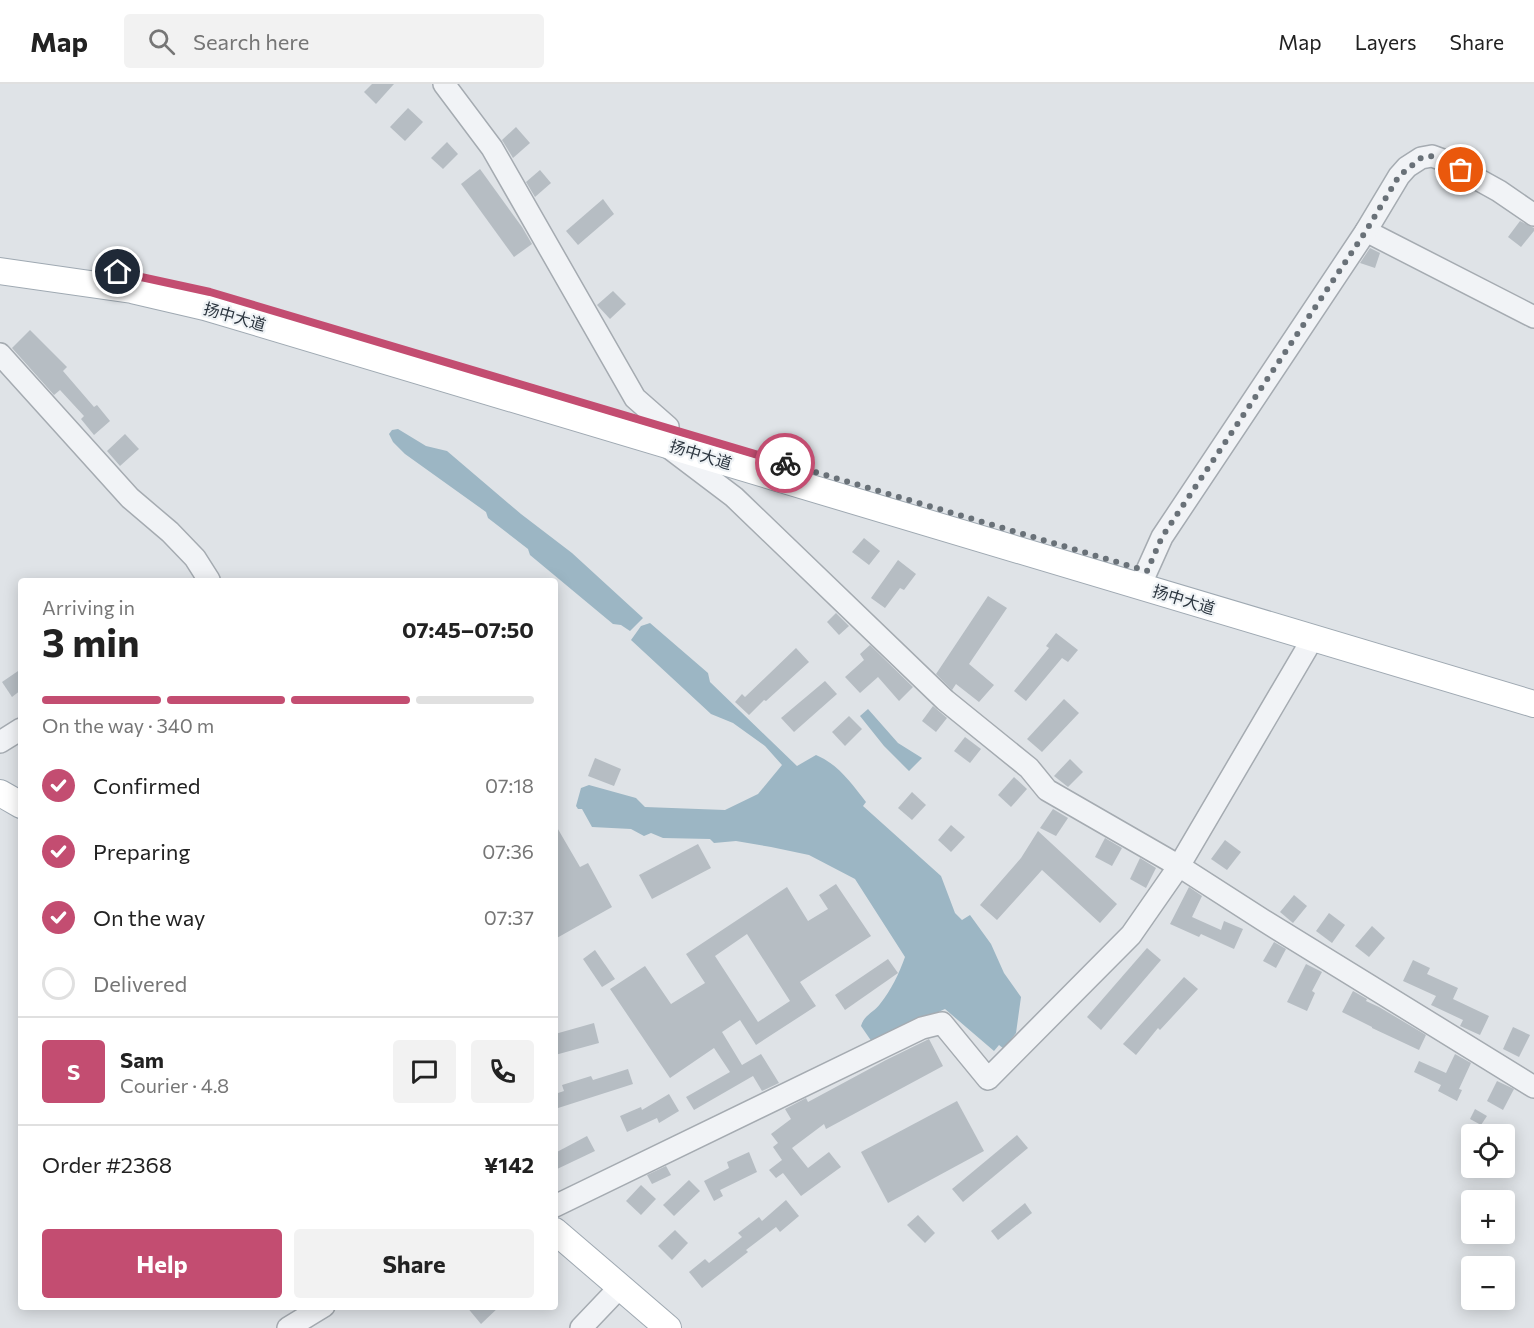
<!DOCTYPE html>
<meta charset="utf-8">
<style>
body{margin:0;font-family:Commissioner,"Noto Sans SC",sans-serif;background:#f2f2f2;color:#222;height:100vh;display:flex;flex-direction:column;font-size:22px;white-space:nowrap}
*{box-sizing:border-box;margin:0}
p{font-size:20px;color:#767676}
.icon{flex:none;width:33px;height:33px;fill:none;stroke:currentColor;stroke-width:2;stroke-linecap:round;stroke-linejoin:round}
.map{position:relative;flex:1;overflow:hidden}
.panel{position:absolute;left:18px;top:494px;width:540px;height:732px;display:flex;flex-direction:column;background:#fff;border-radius:6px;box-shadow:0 3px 15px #0003}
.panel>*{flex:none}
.buttons{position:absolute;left:1461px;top:1040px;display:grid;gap:12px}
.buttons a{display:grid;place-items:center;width:54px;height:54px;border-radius:6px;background:#fff;box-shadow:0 3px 15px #0003;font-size:30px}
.pin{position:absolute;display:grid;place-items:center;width:51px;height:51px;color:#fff;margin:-26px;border:3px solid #fff;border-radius:50%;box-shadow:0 2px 6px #0007}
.courier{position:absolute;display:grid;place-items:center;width:60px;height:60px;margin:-30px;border:4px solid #c34d71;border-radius:50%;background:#fff;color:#222;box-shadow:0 2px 8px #0007}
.headline em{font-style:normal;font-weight:700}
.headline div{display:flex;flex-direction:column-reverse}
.headline{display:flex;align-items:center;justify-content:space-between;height:102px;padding:0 24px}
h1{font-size:39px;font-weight:700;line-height:45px}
.bar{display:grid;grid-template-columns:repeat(4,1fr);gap:9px 6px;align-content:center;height:72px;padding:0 24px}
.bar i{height:8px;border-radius:4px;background:#e0e0e0}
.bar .current{background:#c34d71}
.bar p{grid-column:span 4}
.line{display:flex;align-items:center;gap:15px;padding:0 24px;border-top:2px solid #e0e0e0}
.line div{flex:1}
.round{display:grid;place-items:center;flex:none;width:63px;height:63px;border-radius:6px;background:#f2f2f2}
ol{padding:0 24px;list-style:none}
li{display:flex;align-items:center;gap:18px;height:66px}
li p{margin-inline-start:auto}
li .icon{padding:6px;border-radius:50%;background:#c34d71;color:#fff;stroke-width:4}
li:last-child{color:#767676}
li i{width:33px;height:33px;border:3px solid #e0e0e0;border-radius:50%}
.button{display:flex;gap:12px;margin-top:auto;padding:12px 24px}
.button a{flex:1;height:69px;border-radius:6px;background:#c34d71;color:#fff;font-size:24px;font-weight:700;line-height:69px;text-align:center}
.button a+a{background:#f2f2f2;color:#222}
header{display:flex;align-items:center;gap:36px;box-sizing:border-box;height:84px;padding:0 30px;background:#fff;border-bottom:2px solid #e0e0e0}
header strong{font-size:28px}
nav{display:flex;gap:33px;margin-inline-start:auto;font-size:21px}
.search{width:420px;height:54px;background:#f2f2f2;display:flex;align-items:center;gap:15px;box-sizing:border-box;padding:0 21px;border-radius:6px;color:#767676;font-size:22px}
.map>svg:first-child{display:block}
</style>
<header>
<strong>Map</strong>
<div class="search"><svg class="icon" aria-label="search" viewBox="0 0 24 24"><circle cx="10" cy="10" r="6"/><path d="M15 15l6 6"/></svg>Search here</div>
<nav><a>Map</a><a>Layers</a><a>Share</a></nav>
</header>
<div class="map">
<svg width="1534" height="1244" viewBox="0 0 1534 1244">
<rect width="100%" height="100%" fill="#dfe3e7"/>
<!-- water -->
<g fill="#9cb6c4">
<path d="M 398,345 L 426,362 L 447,367 L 521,430 L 572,469 L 643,534 L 630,547 L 621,541 L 613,540 L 530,471 L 528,465 L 488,434 L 486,428 L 405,370 L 393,358 L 389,350 L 392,346 Z"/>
<path d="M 650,539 L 708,589 L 710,598 L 797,682 L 816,671 C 838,680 852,700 866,718 L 863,722 L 941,792 L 955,829 L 962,836 L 970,831 L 991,860 L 1004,889 L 1021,913 L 1016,949 L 1004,965 L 999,961 L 994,967 L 945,925 L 872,958 L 861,942 C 864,931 873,929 880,920 C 891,906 899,890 905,873 L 855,795 L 809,771 L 771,763 L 736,757 L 714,759 L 710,755 L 663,754 L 651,749 L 644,752 L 631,745 L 592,743 L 582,725 L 578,725 L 576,722 L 581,704 L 589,701 L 636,714 L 645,723 L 725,726 L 758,710 L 782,681 L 765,662 L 733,639 L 711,630 L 631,556 L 641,542 Z"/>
<path d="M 868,625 L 898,659 L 922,674 L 909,687 L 884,662 L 860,632 Z"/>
</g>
<!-- building -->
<g fill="#b6bdc3" fill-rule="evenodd">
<path d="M 372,0 L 394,0 L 376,20 L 364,8 Z"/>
<path d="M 408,24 L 423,38 L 405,57 L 390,43 Z"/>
<path d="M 516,43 L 530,59 L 513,74 L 502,56 Z"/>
<path d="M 447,58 L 458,70 L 443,85 L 431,74 Z"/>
<path d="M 480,85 L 522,143 L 532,160 L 514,173 L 461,100 Z"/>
<path d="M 540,86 L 551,99 L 535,113 L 526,98 Z"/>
<path d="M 603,115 L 614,130 L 578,161 L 566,147 Z"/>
<path d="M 1520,137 L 1534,144 L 1534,147 L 1521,163 L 1508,153 Z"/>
<path d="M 1370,164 L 1380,169 L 1375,184 L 1360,179 Z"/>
<path d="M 613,207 L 626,220 L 610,235 L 597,221 Z"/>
<path d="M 30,246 L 67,283 L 63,287 L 94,323 L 97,321 L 110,337 L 94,351 L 81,335 L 84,332 L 60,306 L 54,311 L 12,264 Z"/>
<path d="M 125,350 L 139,365 L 120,382 L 107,367 Z"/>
<path d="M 864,454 L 880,467 L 869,481 L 852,468 Z"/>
<path d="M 898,476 L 916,490 L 904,506 L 900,504 L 885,524 L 871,514 Z"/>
<path d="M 988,512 L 1007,524 L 969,580 L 994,601 L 979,618 L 956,600 L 952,606 L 936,590 Z"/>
<path d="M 836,529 L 849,542 L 839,551 L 827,538 Z"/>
<path d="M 1056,549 L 1078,566 L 1068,578 L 1062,574 L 1026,617 L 1014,607 L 1049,564 L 1046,562 Z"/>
<path d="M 870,561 L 913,603 L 899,617 L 878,593 L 860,609 L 845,593 L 864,576 L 860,570 Z"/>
<path d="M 796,564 L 809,578 L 766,617 L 764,616 L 749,631 L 735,618 L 742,610 L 745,613 Z"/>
<path d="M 21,585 L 21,606 L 12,613 L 2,598 Z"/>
<path d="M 825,597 L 837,610 L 794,648 L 781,634 Z"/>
<path d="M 1064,615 L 1079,629 L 1042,668 L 1027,655 Z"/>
<path d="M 933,622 L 947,634 L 936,648 L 922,637 Z"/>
<path d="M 849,632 L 862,645 L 845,662 L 832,648 Z"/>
<path d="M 965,653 L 981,665 L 970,679 L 954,667 Z"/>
<path d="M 595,674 L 621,685 L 614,702 L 588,692 Z"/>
<path d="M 1070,675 L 1083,688 L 1068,703 L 1054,692 Z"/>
<path d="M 1014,693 L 1027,705 L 1011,723 L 998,711 Z"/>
<path d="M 912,708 L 926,721 L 912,736 L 898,724 Z"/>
<path d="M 1053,725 L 1068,734 L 1056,752 L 1040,744 Z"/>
<path d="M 555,740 L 580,783 L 588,779 L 612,823 L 555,855 Z"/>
<path d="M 951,741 L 965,753 L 951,768 L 938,756 Z"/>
<path d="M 1038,747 L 1117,820 L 1100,839 L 1042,786 L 997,836 L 980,821 L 1021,774 Z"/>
<path d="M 1105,754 L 1122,764 L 1112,782 L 1095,773 Z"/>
<path d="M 1225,756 L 1241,768 L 1227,786 L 1211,775 Z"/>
<path d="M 698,760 L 711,784 L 652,815 L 639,791 Z"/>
<path d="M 1140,774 L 1156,784 L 1146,804 L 1130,795 Z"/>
<path d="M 836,800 L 871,852 L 800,898 L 816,922 L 756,961 L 740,936 L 722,948 L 742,981 L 761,970 L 779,999 L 762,1007 L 753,992 L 694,1026 L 686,1013 L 730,988 L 714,964 L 670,994 L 610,905 L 645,882 L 671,920 L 705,899 L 686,870 L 787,803 L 808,837 L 828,825 L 819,811 ZM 747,850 L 790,917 L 758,938 L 715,872 Z"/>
<path d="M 1189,803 L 1202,812 L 1192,833 L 1221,846 L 1224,837 L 1243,845 L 1234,865 L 1201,850 L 1199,853 L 1170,840 Z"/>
<path d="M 1294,811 L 1307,822 L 1293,839 L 1280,828 Z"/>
<path d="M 1329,829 L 1345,841 L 1332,859 L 1316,847 Z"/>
<path d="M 1372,842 L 1385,854 L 1369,873 L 1355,862 Z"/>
<path d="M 1274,858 L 1286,865 L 1276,884 L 1263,877 Z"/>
<path d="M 1147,864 L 1161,876 L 1101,946 L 1087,933 Z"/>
<path d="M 595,866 L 615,895 L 602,903 L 583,875 Z"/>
<path d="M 888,875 L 898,889 L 845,926 L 835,911 Z"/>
<path d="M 1413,876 L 1430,884 L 1427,890 L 1458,904 L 1453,915 L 1489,932 L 1480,951 L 1460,942 L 1463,936 L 1431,921 L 1436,912 L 1403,897 Z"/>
<path d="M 1306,880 L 1322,888 L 1312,907 L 1315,909 L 1307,927 L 1287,918 Z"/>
<path d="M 1184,893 L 1198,905 L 1160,946 L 1158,944 L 1136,971 L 1123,960 Z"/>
<path d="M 1353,907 L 1367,915 L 1366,917 L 1379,923 L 1426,951 L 1419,966 L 1372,944 L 1372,943 L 1342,928 Z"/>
<path d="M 594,939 L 599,959 L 555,971 L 555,950 Z"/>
<path d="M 1513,943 L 1530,951 L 1519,973 L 1503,965 Z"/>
<path d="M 929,955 L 943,982 L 826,1045 L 824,1040 L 792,1064 L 808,1084 L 829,1068 L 841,1083 L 801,1112 L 783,1089 L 776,1094 L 769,1086 L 782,1076 L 773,1063 L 778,1059 L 771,1050 L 791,1035 L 785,1025 L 806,1014 L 808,1018 L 886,976 Z"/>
<path d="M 1455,970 L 1471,979 L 1459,1005 L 1462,1006 L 1457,1017 L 1438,1007 L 1441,1001 L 1414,988 L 1419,977 L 1446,989 Z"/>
<path d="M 628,985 L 633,1000 L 555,1025 L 555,1010 L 564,1007 L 562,1001 L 591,992 L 593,996 Z"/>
<path d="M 1497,997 L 1514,1005 L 1503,1026 L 1487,1017 Z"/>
<path d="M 669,1010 L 679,1027 L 659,1039 L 657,1034 L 627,1048 L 620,1032 L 641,1023 L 642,1026 Z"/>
<path d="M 957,1017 L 984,1067 L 888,1119 L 861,1068 Z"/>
<path d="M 1475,1025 L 1487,1032 L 1481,1041 L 1470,1035 Z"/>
<path d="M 1017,1051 L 1028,1064 L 963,1118 L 952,1105 Z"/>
<path d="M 587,1052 L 595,1067 L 555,1086 L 555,1069 Z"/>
<path d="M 749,1068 L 757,1088 L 720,1106 L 723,1112 L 714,1117 L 704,1097 L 729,1084 L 727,1078 Z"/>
<path d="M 666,1082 L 671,1091 L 652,1100 L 647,1091 Z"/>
<path d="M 689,1096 L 700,1107 L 674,1132 L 663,1121 Z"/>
<path d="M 641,1101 L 656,1115 L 641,1131 L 626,1117 Z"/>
<path d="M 786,1116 L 799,1132 L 780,1148 L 776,1143 L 746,1166 L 748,1168 L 702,1204 L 689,1188 L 705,1175 L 709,1179 L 742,1153 L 738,1149 L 759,1133 L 762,1137 Z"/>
<path d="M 1025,1119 L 1032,1129 L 998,1156 L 991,1147 Z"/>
<path d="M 918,1131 L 935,1149 L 925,1159 L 907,1141 Z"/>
<path d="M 675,1146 L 688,1159 L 672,1176 L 658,1162 Z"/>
<path d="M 466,1222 L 500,1222 L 481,1240 Z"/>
</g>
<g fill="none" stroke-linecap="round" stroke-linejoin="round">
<!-- minor casing -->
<g stroke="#a5abb1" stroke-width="24">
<g id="minor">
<path d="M 444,0 L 492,64 L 635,314 L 668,343 L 664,360 L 734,413 L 945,616 L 1029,684 L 1047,706 L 1179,782 L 1263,836 L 1534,1003"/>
<path d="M 1366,147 L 1534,233"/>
<path d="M 0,270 L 130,414 L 170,448 L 195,474 L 209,496"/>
<path d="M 1140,502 L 1162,453 L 1366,147 L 1399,92 L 1407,83 L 1421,74 L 1432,72 L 1443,76 L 1499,107 L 1534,131"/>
<path d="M 0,658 L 21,645"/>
<path d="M 555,1122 L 922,944 L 942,939 L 988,995 L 1131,851 L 1179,782 L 1313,554"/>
<path d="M 288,1244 L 324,1222"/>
<path d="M 581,1244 L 620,1203"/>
</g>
</g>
<!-- major casing -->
<g stroke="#9fa9b2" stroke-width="28">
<g id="major">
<path d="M 0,187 L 132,206 L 205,223 L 1534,620"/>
<path d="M 0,709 L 21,721"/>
<path d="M 555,1147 L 668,1244"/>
</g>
</g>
<!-- minor -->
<use href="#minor" stroke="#f1f3f6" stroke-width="21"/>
<!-- major -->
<use href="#major" stroke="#fff" stroke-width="26"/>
</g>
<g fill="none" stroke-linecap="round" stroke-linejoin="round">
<!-- done -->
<path stroke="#697178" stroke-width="6" stroke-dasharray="0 10.8" d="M 785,379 L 1147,487 L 1162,453 L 1366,147 L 1399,92 L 1421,74 L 1432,72 L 1461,86"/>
<!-- route -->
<path stroke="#c34d71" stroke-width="8" d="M 118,188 L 210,208 L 785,379"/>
</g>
<g text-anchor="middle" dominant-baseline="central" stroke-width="4.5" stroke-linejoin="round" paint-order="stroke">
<!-- street labels -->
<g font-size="16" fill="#29333d" stroke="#eef2f5">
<text transform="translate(235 232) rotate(16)">扬中大道</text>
<text transform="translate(701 370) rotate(17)">扬中大道</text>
<text transform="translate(1184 515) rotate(17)">扬中大道</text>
</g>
</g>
</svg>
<div class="buttons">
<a><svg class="icon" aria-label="locate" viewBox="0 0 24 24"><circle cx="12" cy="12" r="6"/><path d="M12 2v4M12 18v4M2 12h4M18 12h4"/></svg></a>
<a>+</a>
<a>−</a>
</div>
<div class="pin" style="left:1461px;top:86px;background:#ea580c"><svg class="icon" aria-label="bag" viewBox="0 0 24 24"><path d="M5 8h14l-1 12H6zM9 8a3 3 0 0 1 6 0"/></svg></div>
<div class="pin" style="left:118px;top:188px;background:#1f2937"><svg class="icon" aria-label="home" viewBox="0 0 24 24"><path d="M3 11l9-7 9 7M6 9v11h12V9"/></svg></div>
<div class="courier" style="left:785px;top:379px"><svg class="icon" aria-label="bike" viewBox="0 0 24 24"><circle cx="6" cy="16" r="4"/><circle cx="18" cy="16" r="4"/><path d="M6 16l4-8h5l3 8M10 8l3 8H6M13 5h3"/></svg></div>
<section class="panel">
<div class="headline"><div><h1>3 min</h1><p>Arriving in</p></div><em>07:45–07:50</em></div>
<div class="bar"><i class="current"></i><i class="current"></i><i class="current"></i><i></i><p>On the way · 340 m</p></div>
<ol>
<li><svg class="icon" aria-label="check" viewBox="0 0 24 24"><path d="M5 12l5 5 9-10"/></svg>Confirmed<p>07:18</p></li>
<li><svg class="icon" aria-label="check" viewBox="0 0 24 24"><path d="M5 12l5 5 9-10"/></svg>Preparing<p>07:36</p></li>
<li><svg class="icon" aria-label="check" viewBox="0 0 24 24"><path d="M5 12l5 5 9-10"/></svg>On the way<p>07:37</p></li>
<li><i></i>Delivered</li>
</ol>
<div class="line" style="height:108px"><b class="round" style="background:#c34d71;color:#fff">S</b><div><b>Sam</b><p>Courier · 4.8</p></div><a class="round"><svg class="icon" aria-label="chat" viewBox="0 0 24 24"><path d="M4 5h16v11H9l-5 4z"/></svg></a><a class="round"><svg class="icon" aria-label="phone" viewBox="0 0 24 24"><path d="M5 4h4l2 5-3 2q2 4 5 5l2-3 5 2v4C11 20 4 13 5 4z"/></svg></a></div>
<div class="line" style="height:78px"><div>Order #2368</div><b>¥142</b></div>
<div class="button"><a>Help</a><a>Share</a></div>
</section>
</div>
